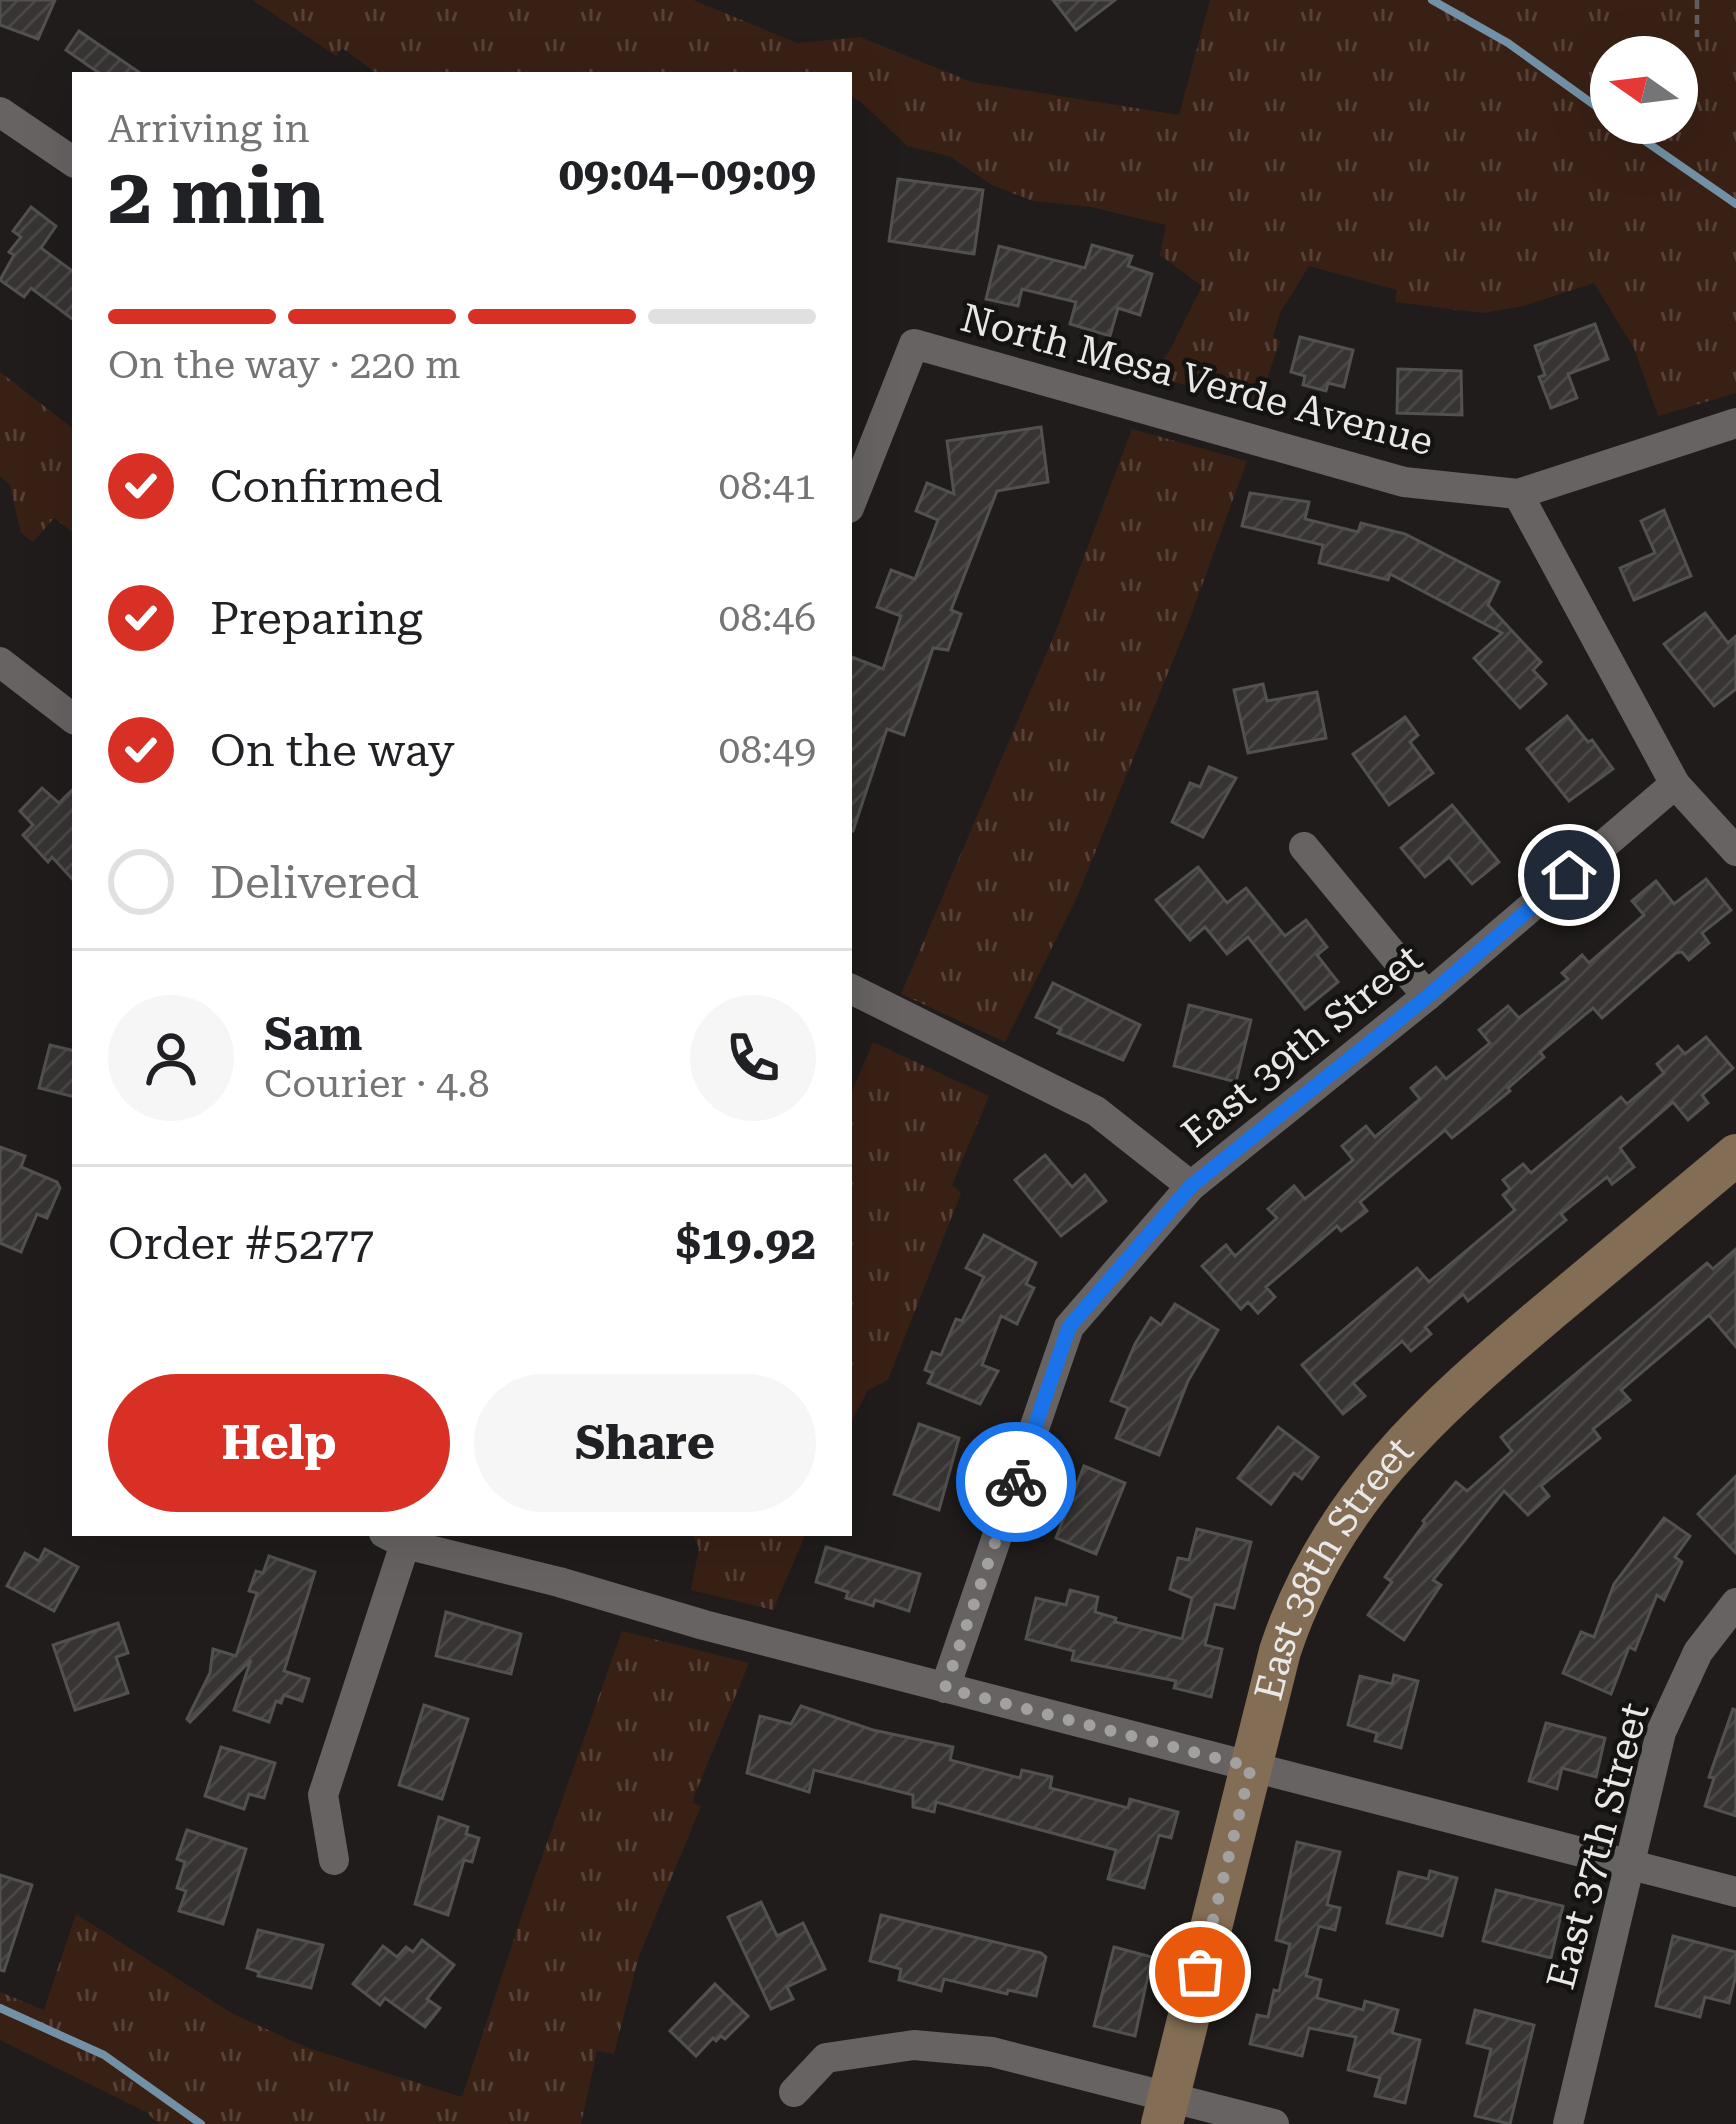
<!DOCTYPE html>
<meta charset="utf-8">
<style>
body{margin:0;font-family:"Roboto Serif",serif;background:#f6f6f6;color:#202124;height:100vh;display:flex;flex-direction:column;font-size:45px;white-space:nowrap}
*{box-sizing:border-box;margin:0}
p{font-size:39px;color:#757577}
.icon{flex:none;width:66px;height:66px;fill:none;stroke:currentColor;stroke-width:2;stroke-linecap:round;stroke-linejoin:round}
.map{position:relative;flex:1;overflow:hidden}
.sheet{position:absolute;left:72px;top:72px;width:780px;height:1464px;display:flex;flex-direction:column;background:#fff;border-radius:0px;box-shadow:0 12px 48px #0002}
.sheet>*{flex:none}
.needle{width:78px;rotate:284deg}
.fabs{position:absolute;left:1590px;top:36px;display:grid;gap:24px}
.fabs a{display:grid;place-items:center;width:108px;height:108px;border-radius:50%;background:#fff;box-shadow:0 12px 48px #0002;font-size:60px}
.pin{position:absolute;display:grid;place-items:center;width:102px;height:102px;color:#fff;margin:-51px;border:6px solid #fff;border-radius:50%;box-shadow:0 3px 12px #0007}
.courier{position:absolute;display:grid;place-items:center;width:120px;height:120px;margin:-60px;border:9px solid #1a73e8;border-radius:50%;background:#fff;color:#222;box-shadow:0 3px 15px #0007}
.overview em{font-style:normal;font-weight:700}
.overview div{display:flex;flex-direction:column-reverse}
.overview{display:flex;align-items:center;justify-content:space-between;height:204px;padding:0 36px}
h1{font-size:78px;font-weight:700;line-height:90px}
.bar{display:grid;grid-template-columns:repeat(4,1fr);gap:18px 12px;align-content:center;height:144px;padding:0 36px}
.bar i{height:15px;border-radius:9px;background:#e0e0e0}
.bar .current{background:#d93025}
.bar p{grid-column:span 4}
.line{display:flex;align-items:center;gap:30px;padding:0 36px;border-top:3px solid #e0e0e0}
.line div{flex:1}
.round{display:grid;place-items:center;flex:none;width:126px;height:126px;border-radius:63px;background:#f6f6f6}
ol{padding:0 36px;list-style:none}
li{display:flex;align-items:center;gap:36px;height:132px}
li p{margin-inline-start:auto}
li .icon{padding:12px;border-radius:50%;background:#d93025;color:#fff;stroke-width:4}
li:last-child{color:#757577}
li i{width:66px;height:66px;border:6px solid #e0e0e0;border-radius:50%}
.cta{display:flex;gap:24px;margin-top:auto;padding:24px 36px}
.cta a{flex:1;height:138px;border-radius:72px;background:#d93025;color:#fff;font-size:48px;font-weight:700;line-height:138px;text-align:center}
.cta a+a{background:#f6f6f6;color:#202124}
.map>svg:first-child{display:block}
</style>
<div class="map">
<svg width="1736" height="2124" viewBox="0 0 1736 2124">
<defs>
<pattern id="grass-tufts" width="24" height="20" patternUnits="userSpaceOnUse" patternTransform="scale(3)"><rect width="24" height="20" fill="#392015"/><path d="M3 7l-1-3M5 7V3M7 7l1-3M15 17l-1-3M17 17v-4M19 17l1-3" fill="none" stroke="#564037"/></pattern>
<pattern id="building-hatch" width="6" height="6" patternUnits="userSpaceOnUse" patternTransform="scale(3)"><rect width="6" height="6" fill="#373433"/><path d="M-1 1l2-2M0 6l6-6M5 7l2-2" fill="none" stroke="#4a4847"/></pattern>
</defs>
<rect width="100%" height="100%" fill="#1f1c1b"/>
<!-- grass -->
<g fill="url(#grass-tufts)" fill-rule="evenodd">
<path d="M 253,0 L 693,0 L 797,43 L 860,37 L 972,82 L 1179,115 L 1210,0 L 1736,0 L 1736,393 L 1658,416 L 1634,348 L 1594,283 L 1523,306 L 1483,313 L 1395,302 L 1397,290 L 1309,266 L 1280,313 L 1273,337 L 1280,341 L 1258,405 L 1149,375 L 1169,352 L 1202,286 L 1160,255 L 1166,225 L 1091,207 L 1033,201 L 992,185 L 949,156 L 907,146 L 860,101 L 849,97 L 849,75 L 379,75 L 342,48 L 336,56 ZM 1611,57 L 1677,57 L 1677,123 L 1611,123 Z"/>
<path d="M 0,372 L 75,430 L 75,534 L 54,518 L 33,542 L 21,533 L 10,485 L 0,476 Z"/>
<path d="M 1132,429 L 1247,461 L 1189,621 L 1077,897 L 1005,1042 L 901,994 L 1056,631 Z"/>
<path d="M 873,1042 L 989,1096 L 952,1185 L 961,1193 L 888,1380 L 868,1390 L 849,1426 L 849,1099 Z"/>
<path d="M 692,1533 L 806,1533 L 773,1610 L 691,1590 L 699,1548 Z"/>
<path d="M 622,1631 L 749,1663 L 695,1794 L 693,1803 L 701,1806 L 639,1956 L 614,2054 L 597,2051 L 581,2124 L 159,2124 L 146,2112 L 0,2040 L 0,1992 L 44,2010 L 76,1914 L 233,2014 L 308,2048 L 462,2097 L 525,1905 Z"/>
</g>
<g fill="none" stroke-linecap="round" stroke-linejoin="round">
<!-- stream -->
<g stroke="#7391a6" stroke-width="8">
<path d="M 1432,0 L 1508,43 L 1611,117"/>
<path d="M 1619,123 L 1736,204"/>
<path d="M 0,2008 L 104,2055 L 201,2124"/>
</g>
</g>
<!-- building -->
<g fill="url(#building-hatch)" stroke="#53514f" stroke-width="3">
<path d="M 0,0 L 55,0 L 38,39 L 0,25 Z"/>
<path d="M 1053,0 L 1115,0 L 1076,30 Z"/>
<path d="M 79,31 L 143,75 L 102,75 L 66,50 Z"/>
<path d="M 898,179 L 983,190 L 974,254 L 889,241 Z"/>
<path d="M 31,207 L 56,226 L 41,248 L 75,273 L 75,321 L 31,288 L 24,297 L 0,280 L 14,255 L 9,252 L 21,237 L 13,231 Z"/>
<path d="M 1092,245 L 1132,256 L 1128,266 L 1152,274 L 1140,315 L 1118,308 L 1110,336 L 1070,324 L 1076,302 L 1022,289 L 1018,306 L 986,299 L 999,246 L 1085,268 Z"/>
<path d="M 1595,324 L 1608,359 L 1568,374 L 1577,398 L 1551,408 L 1539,377 L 1545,375 L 1535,346 Z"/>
<path d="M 1300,337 L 1353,350 L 1344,387 L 1328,383 L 1326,391 L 1303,385 L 1305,376 L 1291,372 Z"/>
<path d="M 1398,369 L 1461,371 L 1462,415 L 1397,413 Z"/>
<path d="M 1041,427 L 1048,482 L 997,491 L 951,610 L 961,614 L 948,650 L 933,648 L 904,735 L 887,729 L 853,831 L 849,831 L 849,656 L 883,669 L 901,616 L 877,607 L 891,570 L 915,579 L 938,520 L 916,511 L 927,483 L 954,494 L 947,441 Z"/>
<path d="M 1250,493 L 1309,502 L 1305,519 L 1358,532 L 1361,523 L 1405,534 L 1499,582 L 1488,605 L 1541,662 L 1533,670 L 1546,684 L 1520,708 L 1474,658 L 1502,633 L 1390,574 L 1388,580 L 1319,563 L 1323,545 L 1242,526 Z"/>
<path d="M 1664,510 L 1691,576 L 1634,600 L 1620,568 L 1655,553 L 1641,521 Z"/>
<path d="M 1705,613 L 1728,643 L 1736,636 L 1736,689 L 1714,706 L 1664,644 Z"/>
<path d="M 1263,684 L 1267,701 L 1317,692 L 1326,738 L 1248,753 L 1234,690 Z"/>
<path d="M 1567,716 L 1588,742 L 1592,740 L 1613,769 L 1569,801 L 1527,749 Z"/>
<path d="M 1405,717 L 1418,735 L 1410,742 L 1433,773 L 1389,805 L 1353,754 Z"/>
<path d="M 1209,767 L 1236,778 L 1203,837 L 1172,822 L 1190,783 L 1200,787 Z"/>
<path d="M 75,787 L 75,882 L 52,857 L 48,862 L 23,835 L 33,825 L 20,811 L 42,788 L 59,803 Z"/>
<path d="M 1452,805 L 1499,862 L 1472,884 L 1449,857 L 1425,877 L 1401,848 Z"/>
<path d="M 1198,867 L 1227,903 L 1246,888 L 1285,936 L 1306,920 L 1327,947 L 1317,955 L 1338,982 L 1305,1009 L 1248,937 L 1227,954 L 1205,927 L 1190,940 L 1156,900 Z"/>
<path d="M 1706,879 L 1731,910 L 1702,933 L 1709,943 L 1689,960 L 1682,952 L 1676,953 L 1602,1018 L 1593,1008 L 1540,1052 L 1544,1057 L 1508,1088 L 1510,1091 L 1452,1138 L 1445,1130 L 1360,1202 L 1367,1211 L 1341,1231 L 1337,1226 L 1266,1287 L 1275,1297 L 1258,1313 L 1248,1302 L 1241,1309 L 1202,1266 L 1226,1245 L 1235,1256 L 1277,1218 L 1268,1209 L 1294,1186 L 1305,1199 L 1353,1160 L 1342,1146 L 1366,1126 L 1375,1137 L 1420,1099 L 1411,1088 L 1436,1067 L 1446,1079 L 1490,1043 L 1479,1030 L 1508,1006 L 1519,1018 L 1568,979 L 1562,973 L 1582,955 L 1589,963 L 1644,915 L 1632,901 L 1656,881 L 1674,904 Z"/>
<path d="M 1053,983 L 1140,1025 L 1123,1060 L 1058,1033 L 1061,1029 L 1036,1017 Z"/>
<path d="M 1189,1005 L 1251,1020 L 1236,1082 L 1174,1066 Z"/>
<path d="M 1706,1037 L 1733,1068 L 1702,1095 L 1708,1103 L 1688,1120 L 1673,1102 L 1620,1148 L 1634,1167 L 1612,1184 L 1607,1177 L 1561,1214 L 1566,1220 L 1468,1301 L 1463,1294 L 1425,1327 L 1431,1334 L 1411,1351 L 1402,1341 L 1353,1383 L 1365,1396 L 1343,1414 L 1302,1365 L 1417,1268 L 1429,1282 L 1515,1210 L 1503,1195 L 1510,1189 L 1503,1180 L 1523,1164 L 1531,1173 L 1621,1097 L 1627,1104 L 1664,1073 L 1657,1064 L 1678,1046 L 1685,1054 Z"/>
<path d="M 50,1045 L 75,1051 L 75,1097 L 39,1088 Z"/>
<path d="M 0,1147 L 25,1156 L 21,1167 L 57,1182 L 60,1188 L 47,1218 L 37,1214 L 21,1252 L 0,1243 Z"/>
<path d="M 1045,1155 L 1072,1187 L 1085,1175 L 1106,1201 L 1061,1236 L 1015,1180 Z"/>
<path d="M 984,1235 L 1036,1263 L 1026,1284 L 1034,1288 L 1017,1324 L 1001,1316 L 982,1365 L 998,1371 L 980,1404 L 928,1383 L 933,1373 L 925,1370 L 932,1352 L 941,1355 L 956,1319 L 962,1321 L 984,1277 L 966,1268 Z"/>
<path d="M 1736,1249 L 1736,1347 L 1709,1315 L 1621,1390 L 1630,1400 L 1593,1429 L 1600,1438 L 1541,1486 L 1549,1496 L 1528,1515 L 1504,1491 L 1433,1580 L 1441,1585 L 1404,1640 L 1368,1615 L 1392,1582 L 1385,1577 L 1425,1523 L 1423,1521 L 1456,1482 L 1467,1491 L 1512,1451 L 1501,1437 L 1707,1263 L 1713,1269 Z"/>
<path d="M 1175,1304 L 1218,1330 L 1188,1381 L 1159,1455 L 1116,1438 L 1128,1408 L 1111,1401 L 1135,1344 L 1151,1318 L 1161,1325 Z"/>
<path d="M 919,1424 L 959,1438 L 939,1510 L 894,1494 Z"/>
<path d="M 1278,1427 L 1318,1457 L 1302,1479 L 1294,1473 L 1271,1504 L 1238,1478 Z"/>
<path d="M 1084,1466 L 1125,1483 L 1096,1554 L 1056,1538 Z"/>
<path d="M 1736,1476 L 1736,1553 L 1698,1514 Z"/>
<path d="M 1664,1518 L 1690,1536 L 1675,1557 L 1682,1562 L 1664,1600 L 1657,1595 L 1635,1650 L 1629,1647 L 1611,1694 L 1563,1673 L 1581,1632 L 1594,1637 L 1614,1584 Z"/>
<path d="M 1197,1529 L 1251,1542 L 1234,1608 L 1215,1604 L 1205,1645 L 1222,1649 L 1211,1697 L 1174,1688 L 1176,1681 L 1072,1660 L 1074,1651 L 1026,1639 L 1036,1598 L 1066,1605 L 1070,1590 L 1098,1597 L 1095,1612 L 1116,1618 L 1115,1622 L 1182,1639 L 1192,1598 L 1170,1589 L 1178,1558 L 1189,1560 Z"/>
<path d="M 826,1547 L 920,1574 L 909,1611 L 875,1600 L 873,1606 L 846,1598 L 848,1592 L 816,1582 Z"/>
<path d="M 45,1549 L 78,1567 L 54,1611 L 7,1586 L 25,1553 L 39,1561 Z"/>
<path d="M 269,1556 L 315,1572 L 284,1671 L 309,1679 L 302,1701 L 284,1695 L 281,1703 L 276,1701 L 269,1722 L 234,1710 L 251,1660 L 190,1722 L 187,1719 L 210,1673 L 213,1649 L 236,1656 L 257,1593 L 249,1591 L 256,1571 L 263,1573 Z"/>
<path d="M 446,1612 L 521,1634 L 511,1674 L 436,1656 Z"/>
<path d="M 118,1623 L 128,1653 L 116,1657 L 128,1693 L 75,1710 L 53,1645 Z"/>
<path d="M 1394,1675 L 1418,1681 L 1401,1748 L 1375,1741 L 1377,1733 L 1348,1725 L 1360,1676 L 1392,1684 Z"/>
<path d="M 424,1705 L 468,1719 L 442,1799 L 399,1785 Z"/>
<path d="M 801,1706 L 873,1730 L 953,1747 L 950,1760 L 1020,1778 L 1022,1770 L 1052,1777 L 1050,1788 L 1128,1808 L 1130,1799 L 1178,1812 L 1171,1838 L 1159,1835 L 1144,1888 L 1108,1879 L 1116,1850 L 936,1802 L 934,1812 L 913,1807 L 913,1795 L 814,1770 L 809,1792 L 747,1773 L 760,1716 L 791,1724 Z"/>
<path d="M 1733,1709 L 1736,1710 L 1736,1816 L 1705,1806 L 1714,1778 L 1709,1777 Z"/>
<path d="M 1546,1723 L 1605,1738 L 1596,1777 L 1562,1768 L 1557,1789 L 1529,1781 Z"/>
<path d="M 221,1747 L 275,1763 L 264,1798 L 249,1794 L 244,1809 L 205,1796 Z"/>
<path d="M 439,1817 L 468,1827 L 466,1834 L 479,1838 L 472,1862 L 464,1860 L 448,1915 L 415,1904 Z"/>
<path d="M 187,1830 L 246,1849 L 223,1924 L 179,1911 L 186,1891 L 177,1888 L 185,1862 L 177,1859 Z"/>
<path d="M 1297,1842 L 1340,1852 L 1327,1905 L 1340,1908 L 1335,1930 L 1319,1926 L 1306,1976 L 1321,1980 L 1317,1998 L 1363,2010 L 1365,2001 L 1398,2010 L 1392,2033 L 1420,2040 L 1405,2103 L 1375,2096 L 1380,2078 L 1348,2070 L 1356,2037 L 1309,2028 L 1302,2056 L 1250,2044 L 1257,2015 L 1268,2017 L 1274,1990 L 1279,1991 L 1290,1944 L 1276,1940 Z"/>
<path d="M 1430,1871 L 1457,1878 L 1442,1936 L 1387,1923 L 1399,1872 L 1428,1879 Z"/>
<path d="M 0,1875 L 32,1885 L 4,1971 L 0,1970 Z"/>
<path d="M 1496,1890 L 1563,1906 L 1551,1958 L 1483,1941 Z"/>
<path d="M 761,1902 L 777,1936 L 803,1923 L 825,1969 L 787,1987 L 793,1999 L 771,2009 L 728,1917 Z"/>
<path d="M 881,1915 L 1041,1953 L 1046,1957 L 1036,1996 L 1008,1990 L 1007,1994 L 944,1979 L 941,1991 L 899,1980 L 901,1969 L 870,1961 Z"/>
<path d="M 258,1930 L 323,1945 L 311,1988 L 258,1976 L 259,1972 L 247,1968 Z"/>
<path d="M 1673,1936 L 1736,1952 L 1736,1975 L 1729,2003 L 1705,1997 L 1700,2017 L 1656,2006 Z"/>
<path d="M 422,1940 L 454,1965 L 427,1999 L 440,2008 L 425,2027 L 385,1998 L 380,2005 L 353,1984 L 383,1946 L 397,1957 L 406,1947 L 413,1952 Z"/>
<path d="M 1114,1947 L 1152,1957 L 1135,2036 L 1094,2026 Z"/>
<path d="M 715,1984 L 748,2016 L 725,2039 L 721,2036 L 716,2041 L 713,2038 L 696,2056 L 670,2031 Z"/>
<path d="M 1475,2010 L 1534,2025 L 1510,2124 L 1475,2116 L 1491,2049 L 1467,2043 Z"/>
</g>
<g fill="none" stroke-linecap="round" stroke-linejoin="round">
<!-- path -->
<path stroke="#615e5e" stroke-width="4.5" stroke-dasharray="9 6" stroke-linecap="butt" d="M 1697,0 L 1697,37"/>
<!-- street -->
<g stroke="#666362" stroke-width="30">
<path d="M 0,112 L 75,163"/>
<path d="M 1518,494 L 1675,784 L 1736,851"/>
<path d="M 849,508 L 914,344 L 1404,482 L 1518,494 L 1736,423"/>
<path d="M 0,662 L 75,720"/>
<path d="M 1304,847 L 1427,996"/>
<path d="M 849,988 L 1096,1111 L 1191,1186"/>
<path d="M 384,1533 L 405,1544 L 559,1582 L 704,1625 L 1736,1892"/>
<path d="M 945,1688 L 1069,1327 L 1191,1186 L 1427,996 L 1675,784"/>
<path d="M 334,1860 L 323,1795 L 405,1544"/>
<path d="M 794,2092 L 826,2058 L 914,2045 L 992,2052 L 1274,2124"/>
<path d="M 1568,2124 L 1661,1732 L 1698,1652 L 1736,1603"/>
</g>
<!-- secondary -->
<path stroke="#836d54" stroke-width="42" id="s1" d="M 1162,2124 L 1280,1651 C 1330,1500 1429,1413 1547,1313 C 1610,1260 1673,1207 1736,1155"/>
</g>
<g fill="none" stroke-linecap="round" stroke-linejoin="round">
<!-- done -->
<path stroke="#a2a0a0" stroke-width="12" stroke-dasharray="0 21.6" d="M 1016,1482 L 945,1688 L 1251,1767 L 1200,1972"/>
<!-- route -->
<path stroke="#1a73e8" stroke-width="15" d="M 1016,1482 L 1069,1327 L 1191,1186 L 1427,997 L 1569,875"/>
</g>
<g text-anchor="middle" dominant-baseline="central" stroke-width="9" stroke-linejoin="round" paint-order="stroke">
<!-- street labels -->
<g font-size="39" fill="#e9e7e7" stroke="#151312">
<text transform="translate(1197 380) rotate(15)">North Mesa Verde Avenue</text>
<text transform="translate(1302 1046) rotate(-39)">East 39th Street</text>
<text stroke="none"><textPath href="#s1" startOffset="585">East 38th Street</textPath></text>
<text transform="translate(1598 1846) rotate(-75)">East 37th Street</text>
</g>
</g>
</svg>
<div class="fabs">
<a><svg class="needle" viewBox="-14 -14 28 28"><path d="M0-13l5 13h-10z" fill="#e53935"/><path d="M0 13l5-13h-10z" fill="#757577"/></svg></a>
</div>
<div class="pin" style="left:1200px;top:1972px;background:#ea580c"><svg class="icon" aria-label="bag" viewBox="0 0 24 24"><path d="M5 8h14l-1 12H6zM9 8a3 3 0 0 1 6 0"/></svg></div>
<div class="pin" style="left:1569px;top:875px;background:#1f2937"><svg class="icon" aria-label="home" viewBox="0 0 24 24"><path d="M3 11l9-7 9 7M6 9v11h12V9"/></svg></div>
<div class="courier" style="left:1016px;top:1482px"><svg class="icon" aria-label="bike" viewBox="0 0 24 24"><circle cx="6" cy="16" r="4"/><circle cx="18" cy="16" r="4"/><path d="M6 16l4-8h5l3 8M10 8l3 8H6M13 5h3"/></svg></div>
<section class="sheet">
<div class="overview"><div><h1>2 min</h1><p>Arriving in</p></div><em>09:04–09:09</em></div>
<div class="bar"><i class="current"></i><i class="current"></i><i class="current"></i><i></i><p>On the way · 220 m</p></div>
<ol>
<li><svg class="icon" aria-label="check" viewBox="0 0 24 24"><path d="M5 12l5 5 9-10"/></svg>Confirmed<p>08:41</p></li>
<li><svg class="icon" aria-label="check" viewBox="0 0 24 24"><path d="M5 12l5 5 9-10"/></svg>Preparing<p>08:46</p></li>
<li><svg class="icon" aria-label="check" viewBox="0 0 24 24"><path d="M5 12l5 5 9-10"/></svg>On the way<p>08:49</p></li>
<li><i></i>Delivered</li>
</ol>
<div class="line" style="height:216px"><a class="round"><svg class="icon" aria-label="person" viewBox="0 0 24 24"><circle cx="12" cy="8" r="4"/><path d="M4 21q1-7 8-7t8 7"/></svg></a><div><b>Sam</b><p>Courier · 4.8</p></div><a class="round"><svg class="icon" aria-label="phone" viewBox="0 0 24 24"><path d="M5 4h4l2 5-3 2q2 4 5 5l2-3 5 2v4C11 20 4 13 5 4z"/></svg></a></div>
<div class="line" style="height:156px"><div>Order #5277</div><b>$19.92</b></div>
<div class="cta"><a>Help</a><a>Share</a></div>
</section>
</div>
